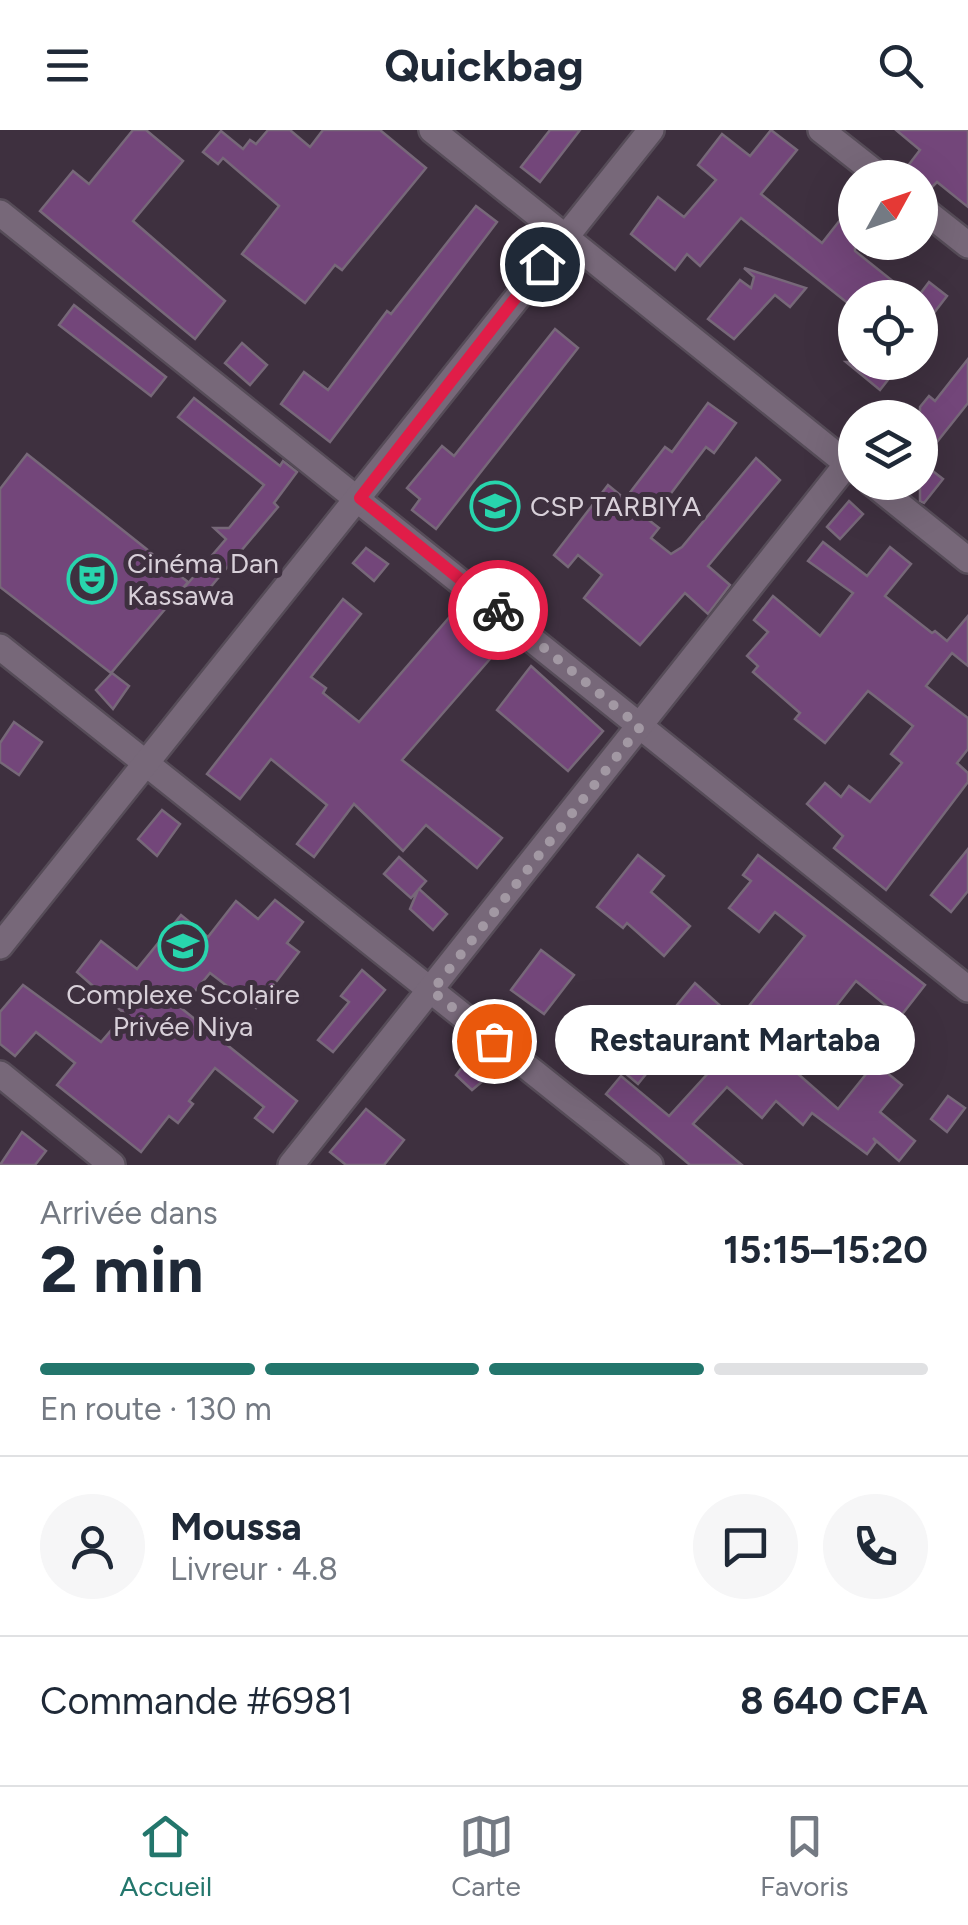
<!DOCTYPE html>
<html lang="fr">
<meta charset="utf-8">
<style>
body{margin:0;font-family:Figtree,sans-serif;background:#f6f6f7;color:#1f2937;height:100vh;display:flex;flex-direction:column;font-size:38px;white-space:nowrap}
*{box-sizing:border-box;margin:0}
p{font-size:32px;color:#747a83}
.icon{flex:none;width:55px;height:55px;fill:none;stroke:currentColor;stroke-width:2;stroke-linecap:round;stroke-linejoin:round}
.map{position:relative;height:1035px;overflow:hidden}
.details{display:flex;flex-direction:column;background:#fff;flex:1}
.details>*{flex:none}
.needle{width:65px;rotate:50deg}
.controls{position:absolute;left:838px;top:30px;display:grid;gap:20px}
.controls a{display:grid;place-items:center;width:100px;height:100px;border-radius:50%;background:#fff;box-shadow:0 10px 40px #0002;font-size:50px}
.pin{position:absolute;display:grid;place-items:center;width:85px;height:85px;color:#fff;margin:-42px;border:5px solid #fff;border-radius:50%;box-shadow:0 2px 10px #0007}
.courier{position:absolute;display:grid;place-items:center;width:100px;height:100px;margin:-50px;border:8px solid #e11d48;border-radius:50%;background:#fff;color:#222;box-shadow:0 2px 12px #0007}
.bubble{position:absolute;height:70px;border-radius:35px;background:#fff;box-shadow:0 10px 40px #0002;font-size:32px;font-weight:700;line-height:70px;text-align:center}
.overview em{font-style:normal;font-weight:700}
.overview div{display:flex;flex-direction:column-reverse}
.overview{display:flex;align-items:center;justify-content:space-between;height:170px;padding:0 40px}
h1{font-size:65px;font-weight:700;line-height:75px}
.bar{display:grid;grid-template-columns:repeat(4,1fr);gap:15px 10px;align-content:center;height:120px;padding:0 40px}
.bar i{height:12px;border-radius:8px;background:#e0e1e3}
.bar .on{background:#23766c}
.bar p{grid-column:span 4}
.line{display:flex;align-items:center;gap:25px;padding:0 40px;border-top:2px solid #e0e1e3}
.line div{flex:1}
.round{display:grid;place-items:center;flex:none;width:105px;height:105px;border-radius:52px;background:#f6f6f7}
header{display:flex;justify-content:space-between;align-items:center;height:130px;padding:0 40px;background:#fff;font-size:45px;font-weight:700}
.tabs{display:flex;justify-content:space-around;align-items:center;height:140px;border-top:2px solid #e0e1e3;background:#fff;font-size:28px;color:#747a83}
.tabs a{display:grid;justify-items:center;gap:5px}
.tabs .on{color:#23766c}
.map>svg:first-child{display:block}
</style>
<header><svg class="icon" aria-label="menu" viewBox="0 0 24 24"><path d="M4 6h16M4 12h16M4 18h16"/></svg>Quickbag<svg class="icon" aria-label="search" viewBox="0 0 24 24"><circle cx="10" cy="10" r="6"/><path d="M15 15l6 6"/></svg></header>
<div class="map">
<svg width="968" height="1035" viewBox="0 0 968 1035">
<rect width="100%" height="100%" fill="#3e303f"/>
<!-- building -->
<g fill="#73467a" stroke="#776879" stroke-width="2.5">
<path d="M 133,0 L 146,0 L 183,31 L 133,91 L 225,171 L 195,209 L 40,81 L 73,41 L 89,54 Z"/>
<path d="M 268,0 L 290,0 L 310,17 L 323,0 L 380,0 L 426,38 L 342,140 L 335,135 L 305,173 L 242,124 L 279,76 L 223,28 L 218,34 L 203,22 L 221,1 L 243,19 L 250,10 L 256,14 Z"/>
<path d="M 550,0 L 580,0 L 540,52 L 521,37 Z"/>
<path d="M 771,0 L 797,20 L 761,64 L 822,113 L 855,71 L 855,121 L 914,168 L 855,168 L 855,179 L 741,88 L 700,136 L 687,124 L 675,140 L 631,104 L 658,67 L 684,87 L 716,50 L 698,35 L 722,4 L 750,26 Z"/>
<path d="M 896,0 L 968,0 L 968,77 L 937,52 L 932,57 L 907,37 L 920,20 Z"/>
<path d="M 476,76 L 497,92 L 330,312 L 281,274 L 304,242 L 328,260 L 387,181 L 391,184 Z"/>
<path d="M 744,138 L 806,158 L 790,177 L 775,165 L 734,209 L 708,189 L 740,150 L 751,158 L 754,147 Z"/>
<path d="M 929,152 L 947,166 L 920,201 L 920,164 Z"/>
<path d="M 74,175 L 166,247 L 151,266 L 59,195 Z"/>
<path d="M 555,199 L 578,218 L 436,399 L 412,380 L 420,369 L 407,358 L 442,316 L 454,326 Z"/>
<path d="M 242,213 L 267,235 L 250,255 L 225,233 Z"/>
<path d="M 968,229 L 968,273 L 921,332 L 943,349 L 924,373 L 920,371 L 920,277 L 929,266 L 935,271 Z"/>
<path d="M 846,232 L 902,232 L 880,260 Z"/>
<path d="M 194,268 L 280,336 L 283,331 L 297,342 L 274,373 L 278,377 L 198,472 L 183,459 L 226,409 L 214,398 L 229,398 L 264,355 L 178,287 Z"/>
<path d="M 708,273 L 736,293 L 714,323 L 706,317 L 650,391 L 659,398 L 651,408 L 671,424 L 682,417 L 756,328 L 780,350 L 708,436 L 730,455 L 708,484 L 685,463 L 640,515 L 584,468 L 602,445 L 578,425 L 568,437 L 554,425 L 608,355 L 625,369 L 665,317 L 672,322 Z"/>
<path d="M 27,324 L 188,452 L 111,543 L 0,457 L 0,359 Z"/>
<path d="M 849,371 L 863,384 L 840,409 L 827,397 Z"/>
<path d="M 823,412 L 867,446 L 890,417 L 911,434 L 885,466 L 932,503 L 935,501 L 947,511 L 968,486 L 968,536 L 952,523 L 926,556 L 968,588 L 968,619 L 957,633 L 968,643 L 968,652 L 886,760 L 834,718 L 843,706 L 807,674 L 825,653 L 841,667 L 849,656 L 870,672 L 902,633 L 891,624 L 913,596 L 868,561 L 825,613 L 795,589 L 800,583 L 753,542 L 758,536 L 747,526 L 768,502 L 754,490 L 773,466 L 820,506 L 853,463 L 808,431 Z"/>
<path d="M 366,418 L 388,434 L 374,451 L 353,433 Z"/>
<path d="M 343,469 L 361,484 L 311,547 L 326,558 L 323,563 L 359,592 L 453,483 L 497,521 L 402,630 L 502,708 L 477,738 L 426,695 L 403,721 L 354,674 L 314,727 L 297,714 L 327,675 L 271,629 L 240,669 L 207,644 Z"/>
<path d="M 531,536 L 603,601 L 568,641 L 497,580 Z"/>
<path d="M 112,543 L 129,556 L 113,579 L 96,560 Z"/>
<path d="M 14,592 L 42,612 L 19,645 L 0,632 L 0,613 Z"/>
<path d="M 162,680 L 180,694 L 157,726 L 138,709 Z"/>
<path d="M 968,719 L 968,761 L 951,782 L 931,765 Z"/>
<path d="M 638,725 L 664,746 L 651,762 L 690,796 L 664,826 L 627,793 L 623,798 L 597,777 Z"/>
<path d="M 758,725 L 925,855 L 900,887 L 856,851 L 789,936 L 838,979 L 875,933 L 902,955 L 880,982 L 915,1011 L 899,1031 L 873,1008 L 876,1012 L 867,1024 L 812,983 L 803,995 L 776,971 L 762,988 L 727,957 L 693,994 L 742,1035 L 690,1035 L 606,964 L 621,946 L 669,986 L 730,919 L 693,886 L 638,954 L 597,919 L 611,902 L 637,924 L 695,853 L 737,891 L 805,806 L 775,782 L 759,802 L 729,778 L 751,751 L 743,745 Z"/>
<path d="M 399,727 L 426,751 L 419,759 L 447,784 L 433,800 L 410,779 L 418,760 L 411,768 L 384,744 Z"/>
<path d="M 275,770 L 303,792 L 287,813 L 299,822 L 256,878 L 210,843 L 181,878 L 297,971 L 273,1002 L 255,988 L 264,977 L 215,938 L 189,971 L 193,974 L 178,993 L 169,986 L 141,1022 L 57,955 L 75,933 L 36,902 L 15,926 L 0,914 L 0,882 L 23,855 L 101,912 L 125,884 L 77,842 L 101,811 L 137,839 L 181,785 L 208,807 L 236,771 L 258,789 Z"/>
<path d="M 541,820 L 574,845 L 544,884 L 511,860 Z"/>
<path d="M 362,840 L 385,860 L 333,922 L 318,910 L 349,872 L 341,866 Z"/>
<path d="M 469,928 L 490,945 L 472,960 L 456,945 Z"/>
<path d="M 948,966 L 965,978 L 947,1002 L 931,989 Z"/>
<path d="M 366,979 L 404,1010 L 384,1035 L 346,1035 L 330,1022 Z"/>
<path d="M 22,1002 L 46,1021 L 35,1035 L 0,1035 Z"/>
</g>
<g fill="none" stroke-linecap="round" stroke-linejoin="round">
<!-- minor casing -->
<g stroke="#564c58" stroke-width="30">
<g id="minor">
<path d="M 432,0 L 855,340"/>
<path d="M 821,0 L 882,48"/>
<path d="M 920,77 L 968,115"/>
<path d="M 0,83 L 968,859"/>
<path d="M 871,352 L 968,430"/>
<path d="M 0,517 L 650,1035"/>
<path d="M 0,816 L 651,0"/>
<path d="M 0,944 L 112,1035"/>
<path d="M 291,1035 L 847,334"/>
</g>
</g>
<!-- minor -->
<use href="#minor" stroke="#776879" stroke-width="25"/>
</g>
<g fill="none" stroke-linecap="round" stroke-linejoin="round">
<!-- done -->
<path stroke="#a298a3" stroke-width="10" stroke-dasharray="0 18" d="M 494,911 L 432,861 L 640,597 L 498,480"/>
<!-- route -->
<path stroke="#e11d48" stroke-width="12" d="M 498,480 L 360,368 L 542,134"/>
</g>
<!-- icons -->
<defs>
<g id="school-ring" transform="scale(2.5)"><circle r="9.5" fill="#3e303f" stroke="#28d5ad" stroke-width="1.5"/><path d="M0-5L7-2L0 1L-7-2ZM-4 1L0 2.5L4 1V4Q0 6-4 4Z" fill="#28d5ad"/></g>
<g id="theatre-ring" transform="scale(2.5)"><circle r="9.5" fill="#3e303f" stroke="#28d5ad" stroke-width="1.5"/><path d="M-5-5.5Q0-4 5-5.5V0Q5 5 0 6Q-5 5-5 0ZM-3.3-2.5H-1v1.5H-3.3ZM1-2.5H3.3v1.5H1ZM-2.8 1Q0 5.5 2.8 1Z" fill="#28d5ad"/></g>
</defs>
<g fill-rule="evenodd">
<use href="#school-ring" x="495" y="376"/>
<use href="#theatre-ring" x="92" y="449"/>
<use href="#school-ring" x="183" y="816"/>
</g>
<g text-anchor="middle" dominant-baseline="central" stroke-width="10" stroke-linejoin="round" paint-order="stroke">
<!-- poi labels -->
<g font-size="28" fill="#d8d0d9" stroke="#3e303f" text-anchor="start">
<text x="530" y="376">CSP TARBIYA</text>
<text x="127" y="433">Cinéma Dan<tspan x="127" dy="32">Kassawa</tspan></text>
<text x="183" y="864" text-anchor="middle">Complexe Scolaire<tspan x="183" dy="32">Privée Niya</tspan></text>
</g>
</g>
</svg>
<div class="controls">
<a><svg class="needle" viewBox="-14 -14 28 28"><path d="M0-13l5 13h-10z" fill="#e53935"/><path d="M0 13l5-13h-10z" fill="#747a83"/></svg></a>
<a><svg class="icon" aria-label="locate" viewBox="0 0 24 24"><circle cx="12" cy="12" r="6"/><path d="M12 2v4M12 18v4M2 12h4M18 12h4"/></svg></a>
<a><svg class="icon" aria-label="layers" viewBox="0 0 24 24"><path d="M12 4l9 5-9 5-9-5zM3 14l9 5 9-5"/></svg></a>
</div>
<div class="pin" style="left:494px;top:911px;background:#ea580c"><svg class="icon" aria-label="bag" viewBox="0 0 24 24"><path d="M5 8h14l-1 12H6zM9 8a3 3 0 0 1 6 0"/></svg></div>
<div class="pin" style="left:542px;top:134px;background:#1f2937"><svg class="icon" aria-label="home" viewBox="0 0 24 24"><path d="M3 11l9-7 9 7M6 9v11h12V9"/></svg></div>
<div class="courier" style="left:498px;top:480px"><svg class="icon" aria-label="bike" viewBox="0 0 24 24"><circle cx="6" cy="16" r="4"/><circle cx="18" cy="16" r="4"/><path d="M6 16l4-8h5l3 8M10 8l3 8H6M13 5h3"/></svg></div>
<div class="bubble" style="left:555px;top:875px;width:360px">Restaurant Martaba</div>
</div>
<section class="details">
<div class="overview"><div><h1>2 min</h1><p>Arrivée dans</p></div><em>15:15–15:20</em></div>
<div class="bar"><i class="on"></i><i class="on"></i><i class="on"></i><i></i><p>En route · 130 m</p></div>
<div class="line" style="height:180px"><a class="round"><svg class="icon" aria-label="person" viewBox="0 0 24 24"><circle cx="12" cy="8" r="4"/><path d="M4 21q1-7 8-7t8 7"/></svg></a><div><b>Moussa</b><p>Livreur · 4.8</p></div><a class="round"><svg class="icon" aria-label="chat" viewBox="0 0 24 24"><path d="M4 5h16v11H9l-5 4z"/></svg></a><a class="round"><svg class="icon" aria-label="phone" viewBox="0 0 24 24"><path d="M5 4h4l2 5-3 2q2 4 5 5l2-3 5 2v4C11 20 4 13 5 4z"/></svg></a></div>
<div class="line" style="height:130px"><div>Commande #6981</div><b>8 640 CFA</b></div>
</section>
<nav class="tabs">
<a class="on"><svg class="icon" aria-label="home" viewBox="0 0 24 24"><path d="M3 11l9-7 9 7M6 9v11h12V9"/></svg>Accueil</a>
<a><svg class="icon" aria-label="map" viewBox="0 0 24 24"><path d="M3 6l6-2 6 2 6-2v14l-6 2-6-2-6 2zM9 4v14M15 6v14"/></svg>Carte</a>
<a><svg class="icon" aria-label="saved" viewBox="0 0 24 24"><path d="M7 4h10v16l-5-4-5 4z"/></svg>Favoris</a>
</nav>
